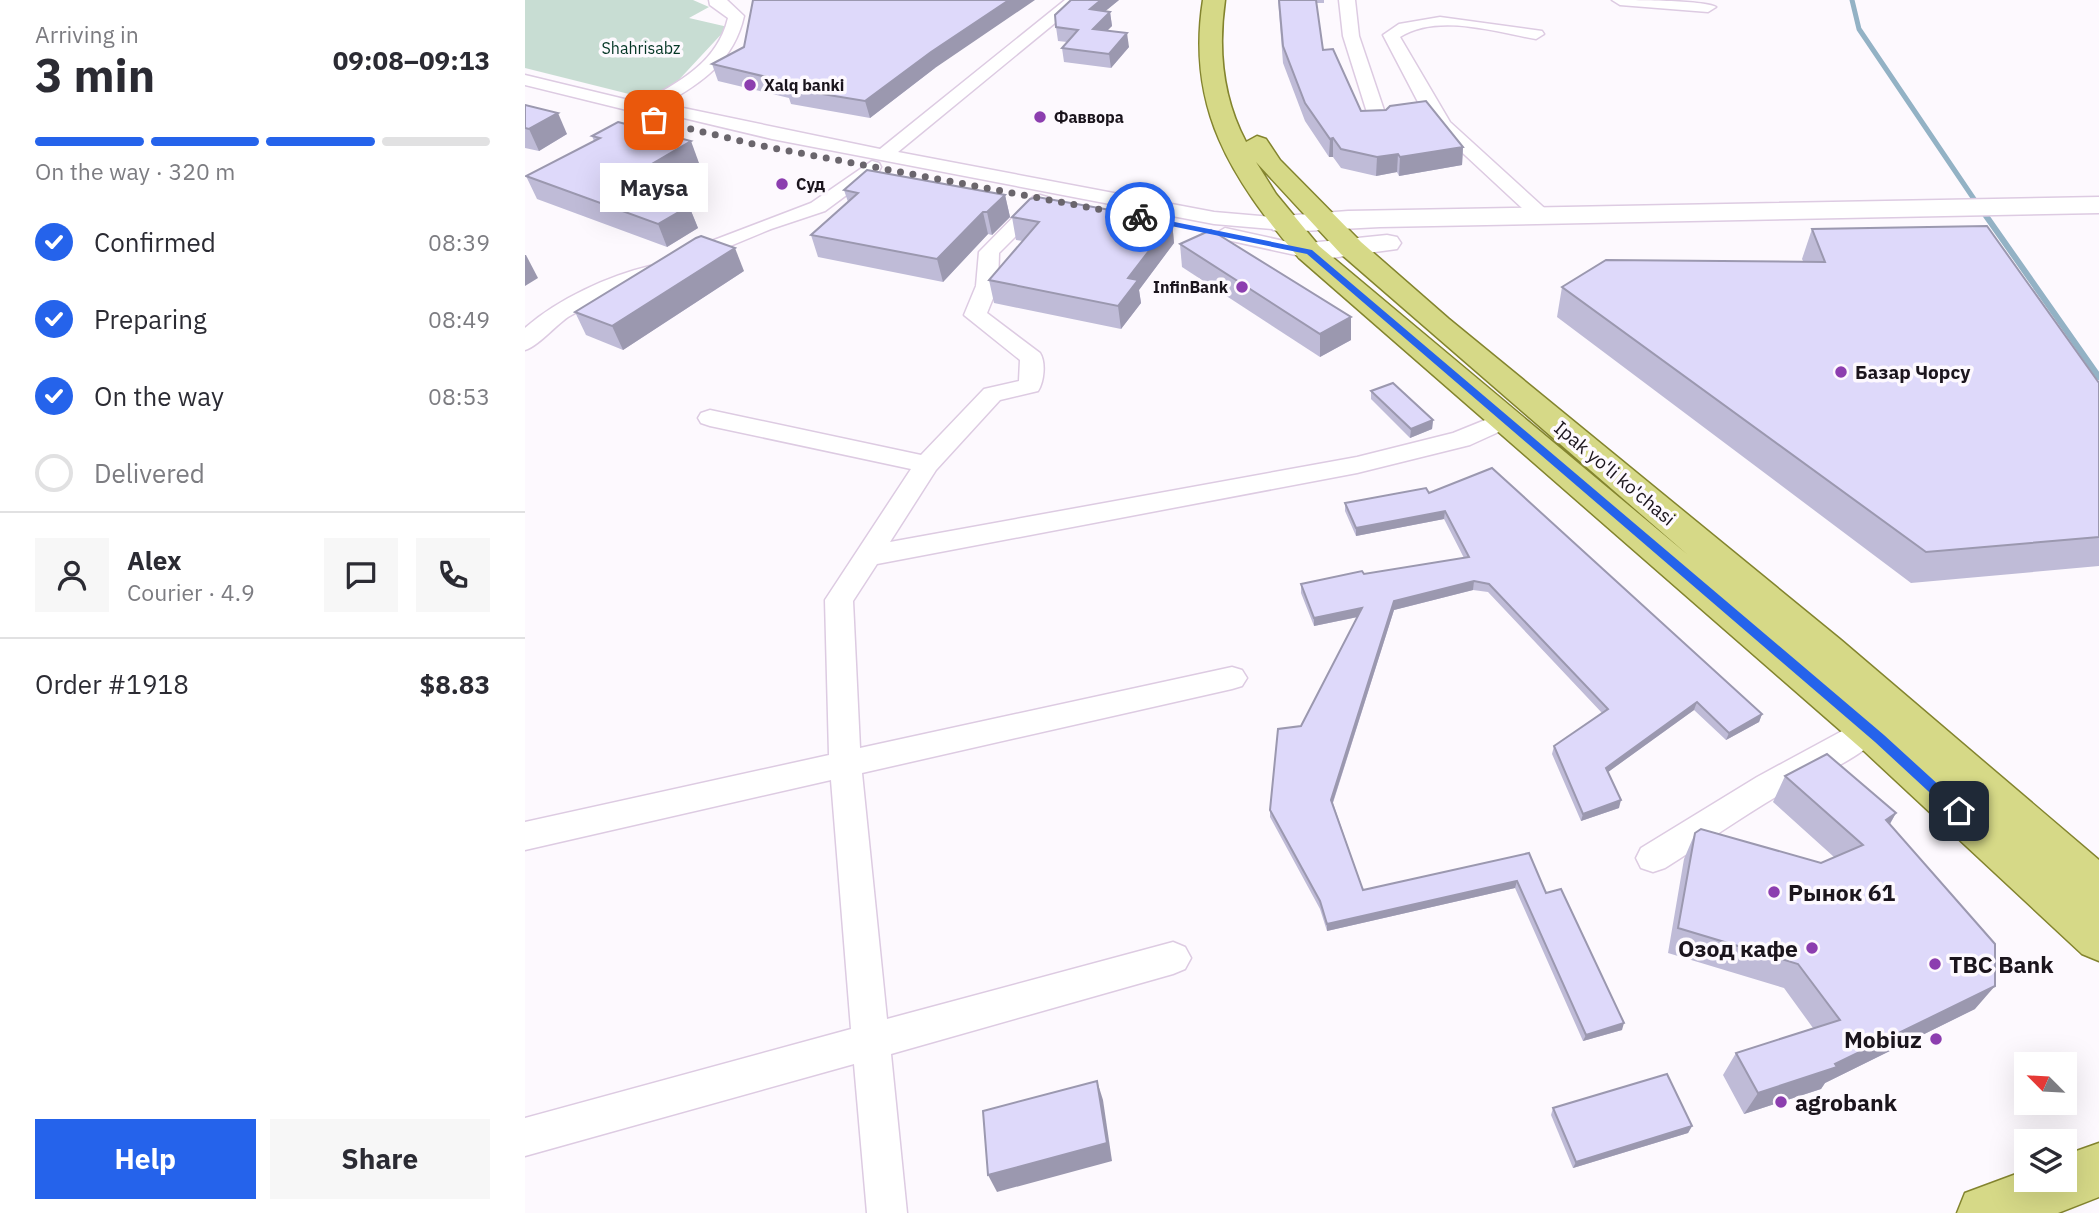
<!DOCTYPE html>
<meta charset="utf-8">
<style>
body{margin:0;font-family:"IBM Plex Sans",sans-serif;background:#f7f7f7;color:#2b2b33;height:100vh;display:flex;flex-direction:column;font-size:26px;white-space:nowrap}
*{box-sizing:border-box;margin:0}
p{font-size:23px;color:#7c7c81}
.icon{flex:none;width:38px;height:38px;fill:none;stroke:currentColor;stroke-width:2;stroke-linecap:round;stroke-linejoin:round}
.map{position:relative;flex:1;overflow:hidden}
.drawer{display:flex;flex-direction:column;background:#fff;width:525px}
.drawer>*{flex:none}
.needle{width:46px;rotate:294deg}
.tools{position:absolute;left:1489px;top:1052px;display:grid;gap:14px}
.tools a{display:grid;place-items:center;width:63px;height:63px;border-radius:0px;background:#fff;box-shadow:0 7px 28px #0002;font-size:35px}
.pin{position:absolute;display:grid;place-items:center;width:60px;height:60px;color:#fff;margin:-30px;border-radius:14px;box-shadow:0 4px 10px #0006}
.courier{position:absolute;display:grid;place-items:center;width:70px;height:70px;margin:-35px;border:5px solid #2563eb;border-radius:50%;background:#fff;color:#222;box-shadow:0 2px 9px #0007}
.bubble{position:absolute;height:49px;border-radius:0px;background:#fff;box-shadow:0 7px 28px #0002;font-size:23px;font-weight:700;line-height:49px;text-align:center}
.summary em{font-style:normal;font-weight:700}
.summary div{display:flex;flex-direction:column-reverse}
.summary{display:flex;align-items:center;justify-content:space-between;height:119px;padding:0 35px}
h1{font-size:46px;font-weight:700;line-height:52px}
.bar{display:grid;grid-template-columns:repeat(4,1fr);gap:10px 7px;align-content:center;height:84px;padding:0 35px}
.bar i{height:9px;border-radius:5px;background:#e1e1e2}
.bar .selected{background:#2563eb}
.bar p{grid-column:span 4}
.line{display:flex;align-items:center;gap:18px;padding:0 35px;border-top:2px solid #e1e1e2}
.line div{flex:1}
.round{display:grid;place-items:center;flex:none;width:74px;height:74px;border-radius:0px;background:#f7f7f7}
ol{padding:0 35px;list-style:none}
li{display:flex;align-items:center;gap:21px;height:77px}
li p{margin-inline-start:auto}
li .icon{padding:7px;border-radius:50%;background:#2563eb;color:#fff;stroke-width:4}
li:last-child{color:#7c7c81}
li i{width:38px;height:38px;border:4px solid #e1e1e2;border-radius:50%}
.cta{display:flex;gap:14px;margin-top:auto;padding:14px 35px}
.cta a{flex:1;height:80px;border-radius:0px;background:#2563eb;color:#fff;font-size:28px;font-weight:700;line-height:80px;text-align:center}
.cta a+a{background:#f7f7f7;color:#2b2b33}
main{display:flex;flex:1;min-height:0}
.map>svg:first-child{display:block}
</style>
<main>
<section class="drawer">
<div class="summary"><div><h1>3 min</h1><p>Arriving in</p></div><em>09:08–09:13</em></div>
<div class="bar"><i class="selected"></i><i class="selected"></i><i class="selected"></i><i></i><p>On the way · 320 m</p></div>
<ol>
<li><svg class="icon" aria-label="check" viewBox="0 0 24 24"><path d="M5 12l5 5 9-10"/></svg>Confirmed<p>08:39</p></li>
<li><svg class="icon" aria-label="check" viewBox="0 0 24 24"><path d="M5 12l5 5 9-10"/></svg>Preparing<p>08:49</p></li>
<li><svg class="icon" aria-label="check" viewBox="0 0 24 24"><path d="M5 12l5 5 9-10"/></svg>On the way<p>08:53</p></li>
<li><i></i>Delivered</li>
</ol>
<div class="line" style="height:126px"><a class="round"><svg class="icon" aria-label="person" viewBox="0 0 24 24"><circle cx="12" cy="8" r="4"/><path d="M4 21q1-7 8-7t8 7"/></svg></a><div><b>Alex</b><p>Courier · 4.9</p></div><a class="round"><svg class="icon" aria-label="chat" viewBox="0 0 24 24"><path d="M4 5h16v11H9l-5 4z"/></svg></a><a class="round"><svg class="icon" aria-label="phone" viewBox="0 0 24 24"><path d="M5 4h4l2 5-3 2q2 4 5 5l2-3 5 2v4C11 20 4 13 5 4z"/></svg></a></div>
<div class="line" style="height:91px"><div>Order #1918</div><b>$8.83</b></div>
<div class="cta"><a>Help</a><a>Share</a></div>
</section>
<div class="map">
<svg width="1574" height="1213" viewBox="0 0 1574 1213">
<rect width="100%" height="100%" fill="#fdf9fe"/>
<!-- green -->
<path fill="#c8ddd3" d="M 0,0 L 168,0 L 184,7 L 164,18 L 203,27 L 149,85 L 124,99 L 0,68 Z"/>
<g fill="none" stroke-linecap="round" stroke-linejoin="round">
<!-- stream-far1 -->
<path stroke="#93b2c5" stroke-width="5" d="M 1327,0 L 1334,29 L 1453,205"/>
<!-- stream -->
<path stroke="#93b2c5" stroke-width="6" d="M 1452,203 L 1574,377"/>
<!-- minor casing -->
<g stroke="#ddcbe2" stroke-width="3">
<g id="minor">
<path d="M 184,0 L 202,0 L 219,16 C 209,61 177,83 139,104 L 355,149 L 540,0 L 558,0 L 373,152 L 689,212 L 758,218 L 768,224 L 758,230 L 689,224 L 247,139 L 146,115 L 118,114 L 0,85 L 0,75 L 116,103 C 154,82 192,63 203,18 L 185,5 Z"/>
<path d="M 814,0 L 830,0 L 834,36 L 863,122 L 860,126 L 848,126 L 845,122 L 818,36 Z"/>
<path d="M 1087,0 C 1108,0 1178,0 1191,7 L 1183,12 L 1095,5 Z"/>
<path d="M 915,17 L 1017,31 L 1019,34 L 1011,39 C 970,32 913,13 875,37 L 925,122 L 1026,214 L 1029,218 L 1026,222 L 1012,222 L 913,130 L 893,102 L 858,35 L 874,24 Z"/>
<path d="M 347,161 L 354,163 L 356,167 L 354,171 L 300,211 L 246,229 L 169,261 L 162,263 L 152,257 L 155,253 L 286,203 Z"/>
<path d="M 515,195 L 522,197 L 525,201 L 522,205 L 474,253 L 473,286 L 462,313 L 515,353 C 521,362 519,382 513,391 L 475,400 L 411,470 L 365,542 L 832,457 L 928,433 L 980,412 L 989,415 L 992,420 L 989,425 L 945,445 L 832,473 L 352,564 L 328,601 L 335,748 L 707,667 L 717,670 L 722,678 L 717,686 L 707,689 L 337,773 L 362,1019 L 648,942 L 660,947 L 666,958 L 660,969 L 648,974 L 366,1054 L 382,1213 L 342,1213 L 329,1064 L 0,1156 L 0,1118 L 326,1029 L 306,780 L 0,850 L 0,822 L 304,755 L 300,600 L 386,469 L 185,426 L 176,423 L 173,418 L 176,413 L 185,410 L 396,455 L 459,389 L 494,381 L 495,360 L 439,315 L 451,286 L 454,252 L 508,197 Z"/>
<path d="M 700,228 L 791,248 L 794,252 L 784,258 L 693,238 L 690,234 Z"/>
<path d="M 125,266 L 132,268 L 136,272 L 132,276 C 102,289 71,300 43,317 C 30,326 12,347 0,350 L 0,328 C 33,299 83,276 125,266 Z"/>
<path d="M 1343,717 L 1354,720 L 1358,729 C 1343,758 1283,779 1254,795 C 1215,818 1178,844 1140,868 L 1128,872 L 1116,868 L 1111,858 L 1116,848 L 1232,777 Z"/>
</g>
</g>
<!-- secondary casing -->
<g stroke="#ddcbe2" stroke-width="3">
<g id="secondary">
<path d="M 1574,197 L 1574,213 L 855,227 L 758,232 L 748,230 L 744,224 L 748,218 L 758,216 L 823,211 Z"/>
<path d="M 862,235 L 872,237 L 876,243 L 872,249 L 784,261 L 774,258 L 770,252 L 774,246 L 784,243 Z"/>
</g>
</g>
<!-- primary casing -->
<g stroke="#83842e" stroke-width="3">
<g id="primary">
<path d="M 678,0 L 700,0 C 693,49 697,97 721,142 L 732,136 L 741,139 L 755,160 L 836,242 L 924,319 L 1316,640 L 1574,860 L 1574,961 L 1557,954 L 1339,751 L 774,258 C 706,178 661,108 678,0 ZM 731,162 L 816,254 L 1163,555 L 794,246 L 751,194 Z"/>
<path d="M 1574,1143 L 1574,1197 L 1533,1213 L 1432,1213 L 1440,1193 L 1502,1170 L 1502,1180 L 1540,1180 L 1540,1155 Z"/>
</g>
</g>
<!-- minor -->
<use href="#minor" fill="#fff" fill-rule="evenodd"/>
<!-- secondary -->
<use href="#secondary" fill="#fff" fill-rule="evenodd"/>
<!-- primary -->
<use href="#primary" fill="#d6d987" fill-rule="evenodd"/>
</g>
<!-- wall -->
<g fill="#bfbbd7">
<path d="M 546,0 L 594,0 L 580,11 L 585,12 L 587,26 L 582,30 L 604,47 L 586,68 L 539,62 L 537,48 L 542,42 L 533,41 L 531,27 Z"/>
<path d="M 753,0 L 799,0 L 799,3 L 791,3 L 798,50 L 836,111 L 938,147 L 937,165 L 874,176 L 872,172 L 851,176 L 816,168 L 808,157 L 804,157 L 780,121 L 758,63 Z"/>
<path d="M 187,64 L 410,68 L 345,118 L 266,104 L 264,98 L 193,81 Z"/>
<path d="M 0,105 L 42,134 L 14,151 L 0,148 Z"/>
<path d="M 67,136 L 174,163 L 126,193 L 164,206 L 173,228 L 142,247 L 12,199 L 1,176 L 69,141 Z"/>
<path d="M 319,190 L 480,195 L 485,217 L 467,235 L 463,234 L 418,282 L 293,257 L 286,235 L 323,202 Z"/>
<path d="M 487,217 L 647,221 L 649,243 L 614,290 L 616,303 L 596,329 L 469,303 L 464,280 L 498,241 L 491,240 Z"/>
<path d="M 1287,229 L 1574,383 L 1574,566 L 1386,583 L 1032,317 L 1037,287 L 1278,261 L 1277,259 Z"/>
<path d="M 655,244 L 826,340 L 795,357 L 657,267 Z"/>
<path d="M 219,271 L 98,350 L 61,335 L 50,312 Z"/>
<path d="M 846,391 L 908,420 L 907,429 L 885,438 L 846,399 Z"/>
<path d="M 904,493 L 1237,714 L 1234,722 L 1201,740 L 1169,710 L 1083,772 L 1094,808 L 1056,821 L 1027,754 L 1029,746 L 1077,713 L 963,592 L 948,590 L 869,610 L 808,803 L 838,890 L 1004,853 L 1021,893 L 1097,1030 L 1058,1041 L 990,888 L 802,931 L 795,909 L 745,817 L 745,810 L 776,726 L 833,617 L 789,626 L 776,593 L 776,584 L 939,558 L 919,519 L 831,536 L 820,511 L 820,503 Z"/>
<path d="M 1260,776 L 1371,813 L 1365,824 L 1450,1009 L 1300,1083 L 1296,1089 L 1219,1114 L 1198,1075 L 1211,1053 L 1288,1028 L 1259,988 L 1143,953 L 1159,859 L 1170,833 L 1296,863 L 1309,857 L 1248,802 Z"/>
<path d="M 1028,1108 L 1167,1126 L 1163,1133 L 1048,1168 L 1026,1115 Z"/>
</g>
<!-- shaded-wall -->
<g fill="#9b98af">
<path d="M 484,0 L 510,0 L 410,68 L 345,118 L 340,101 L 406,52 Z"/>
<path d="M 576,0 L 594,0 L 566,23 L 565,9 Z"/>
<path d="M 585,12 L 587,26 L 570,43 L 568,29 Z"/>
<path d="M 602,33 L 604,47 L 586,68 L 584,54 Z"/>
<path d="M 33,113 L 42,134 L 14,151 L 4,129 Z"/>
<path d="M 808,138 L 808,157 L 804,157 L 805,139 Z"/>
<path d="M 166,141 L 174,163 L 106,205 L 96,182 Z"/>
<path d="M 938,147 L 937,165 L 874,176 L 875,157 Z"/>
<path d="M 873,154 L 872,172 L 851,176 L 852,157 Z"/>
<path d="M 480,195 L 485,217 L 467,235 L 462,212 Z"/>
<path d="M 164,206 L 173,228 L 142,247 L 133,224 Z"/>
<path d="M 458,212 L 463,234 L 418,282 L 412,259 Z"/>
<path d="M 647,221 L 649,243 L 614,290 L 616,303 L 596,329 L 593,306 L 603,278 Z"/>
<path d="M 210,248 L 219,271 L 98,350 L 87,326 Z"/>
<path d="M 0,255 L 1,255 L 13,278 L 0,286 Z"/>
<path d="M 826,317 L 826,340 L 795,357 L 795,334 Z"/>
<path d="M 908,420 L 907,429 L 885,438 L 886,429 Z"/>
<path d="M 920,511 L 919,519 L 831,536 L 831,528 Z"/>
<path d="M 949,581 L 948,590 L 869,610 L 806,808 L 806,800 L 869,601 Z"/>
<path d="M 837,608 L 837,616 L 789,626 L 789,618 Z"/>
<path d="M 1172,702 L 1169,710 L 1079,775 L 1081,768 Z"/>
<path d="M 1237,714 L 1234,722 L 1201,740 L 1204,733 Z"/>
<path d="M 1096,800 L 1094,808 L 1056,821 L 1058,814 Z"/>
<path d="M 1371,813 L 1356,839 L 1361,820 Z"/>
<path d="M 992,881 L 990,888 L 802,931 L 802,924 Z"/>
<path d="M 1470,986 L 1450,1009 L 1300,1083 L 1296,1089 L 1219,1114 L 1233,1093 L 1310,1064 Z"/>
<path d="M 1099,1023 L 1097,1030 L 1058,1041 L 1061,1035 Z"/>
<path d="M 572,1081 L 578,1100 L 587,1161 L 472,1192 L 463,1175 Z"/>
<path d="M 1167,1126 L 1163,1133 L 1048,1168 L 1051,1162 Z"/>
</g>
<!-- building -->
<g fill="#ded9fa" stroke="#9b98af" stroke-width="2">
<path d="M 228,0 L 484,0 L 406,52 L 340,101 L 261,88 L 267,83 L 187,64 L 219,47 Z"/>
<path d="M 546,0 L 576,0 L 565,9 L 585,12 L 568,29 L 602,33 L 584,54 L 537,48 L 553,30 L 531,27 L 530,15 Z"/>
<path d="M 754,0 L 791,0 L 798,50 L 808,49 L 836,111 L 861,110 L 865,106 L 901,101 L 938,147 L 875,157 L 873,154 L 852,157 L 816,149 L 808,138 L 805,139 L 780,103 L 758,46 Z"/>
<path d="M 0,105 L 33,113 L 4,129 L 0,128 Z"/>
<path d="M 93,122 L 166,141 L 96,182 L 164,206 L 133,224 L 1,176 L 75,138 L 67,136 Z"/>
<path d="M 342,170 L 480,195 L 462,212 L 458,212 L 412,259 L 286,235 L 333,193 L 319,190 Z"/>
<path d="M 512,197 L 647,221 L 603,278 L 613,280 L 593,306 L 464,280 L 514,222 L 487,217 L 505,199 Z"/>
<path d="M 1462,226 L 1574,383 L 1574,537 L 1401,552 L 1037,287 L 1081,260 L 1300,262 L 1287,229 Z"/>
<path d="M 686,230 L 826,317 L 795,334 L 655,244 Z"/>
<path d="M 176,236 L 210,248 L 87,326 L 50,312 L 171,238 Z"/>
<path d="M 868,383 L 908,420 L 886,429 L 846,391 Z"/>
<path d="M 967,468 L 1237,714 L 1204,733 L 1172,702 L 1081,768 L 1096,800 L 1058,814 L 1029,746 L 1083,709 L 964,584 L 949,581 L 869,601 L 806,800 L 838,890 L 1004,853 L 1021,893 L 1036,889 L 1099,1023 L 1061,1035 L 992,881 L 802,924 L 795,901 L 745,810 L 753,729 L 776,726 L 837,608 L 789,618 L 776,584 L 837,571 L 839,574 L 944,557 L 920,511 L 831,528 L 820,503 L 901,488 L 904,493 Z"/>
<path d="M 1302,754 L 1371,813 L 1361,820 L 1470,944 L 1470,986 L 1310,1064 L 1312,1067 L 1233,1093 L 1211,1053 L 1315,1020 L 1273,964 L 1153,928 L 1170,833 L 1176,829 L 1296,863 L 1338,845 L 1260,776 Z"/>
<path d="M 1142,1074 L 1167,1126 L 1051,1162 L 1028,1108 Z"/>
<path d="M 572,1081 L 582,1143 L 463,1175 L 458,1111 Z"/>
</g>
<!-- route -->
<path fill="#2563eb" d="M 615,215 L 787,250 L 1359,735 L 1439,808 L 1439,815 L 1429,815 L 1350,742 L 782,254 L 612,219 Z"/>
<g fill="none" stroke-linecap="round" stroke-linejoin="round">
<!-- done -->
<path stroke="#6a656c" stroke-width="7" stroke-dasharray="0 12.6" d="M 129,120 L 232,145 L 615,217"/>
</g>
<!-- markers -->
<g fill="#8c3eaf" stroke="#fdf9fe" stroke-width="2.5">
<circle cx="225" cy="85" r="7"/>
<circle cx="515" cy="117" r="7"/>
<circle cx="257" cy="184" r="7"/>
<circle cx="717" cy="287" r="7"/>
<circle cx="1316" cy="372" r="7"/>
<circle cx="1249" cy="892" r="7"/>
<circle cx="1287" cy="948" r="7"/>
<circle cx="1410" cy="964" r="7"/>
<circle cx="1411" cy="1039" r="7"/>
<circle cx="1256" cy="1102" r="7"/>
</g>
<g text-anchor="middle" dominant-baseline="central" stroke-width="7" stroke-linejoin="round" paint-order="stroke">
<!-- far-park labels -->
<g font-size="16" fill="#043625" stroke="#fdf9fe">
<text x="116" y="48">Shahrisabz</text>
</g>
<!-- far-poi labels -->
<g font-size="16" font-weight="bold" fill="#1b151d" stroke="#fdf9fe" text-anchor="start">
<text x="239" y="85">Xalq banki</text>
<text x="529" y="117">Фаввора</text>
<text x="271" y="184">Суд</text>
<text x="703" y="287" text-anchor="end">InfinBank</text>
</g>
<!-- poi labels -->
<g font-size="19" font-weight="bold" fill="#1b151d" stroke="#fdf9fe" text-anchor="start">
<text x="1330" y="372">Базар Чорсу</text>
</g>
<!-- street labels -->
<g font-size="19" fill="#1b151d" stroke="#fdf9fe">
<text transform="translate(1090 473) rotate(40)">Ipak yo'li ko'chasi</text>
</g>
<!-- near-poi labels -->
<g font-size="23" font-weight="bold" fill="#1b151d" stroke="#fdf9fe" text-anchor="start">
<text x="1263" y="892">Рынок 61</text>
<text x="1273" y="948" text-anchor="end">Озод кафе</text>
<text x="1424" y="964">TBC Bank</text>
<text x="1397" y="1039" text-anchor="end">Mobiuz</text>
<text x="1270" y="1102">agrobank</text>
</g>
</g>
</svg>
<div class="tools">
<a><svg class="needle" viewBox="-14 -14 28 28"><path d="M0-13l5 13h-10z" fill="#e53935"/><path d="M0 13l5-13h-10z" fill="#7c7c81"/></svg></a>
<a><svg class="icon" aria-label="layers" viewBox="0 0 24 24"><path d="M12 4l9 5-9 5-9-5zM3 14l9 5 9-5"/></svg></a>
</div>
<div class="pin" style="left:129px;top:120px;background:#ea580c"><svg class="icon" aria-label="bag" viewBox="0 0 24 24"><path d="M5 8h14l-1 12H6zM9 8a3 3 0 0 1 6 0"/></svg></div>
<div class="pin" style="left:1434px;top:811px;background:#1f2937"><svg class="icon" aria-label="home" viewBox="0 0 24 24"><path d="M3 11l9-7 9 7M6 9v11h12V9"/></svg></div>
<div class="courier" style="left:615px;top:217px"><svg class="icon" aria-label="bike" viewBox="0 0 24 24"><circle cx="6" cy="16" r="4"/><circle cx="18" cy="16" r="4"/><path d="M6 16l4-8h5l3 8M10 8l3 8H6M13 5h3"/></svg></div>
<div class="bubble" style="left:75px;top:163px;width:108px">Maysa</div>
</div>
</main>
